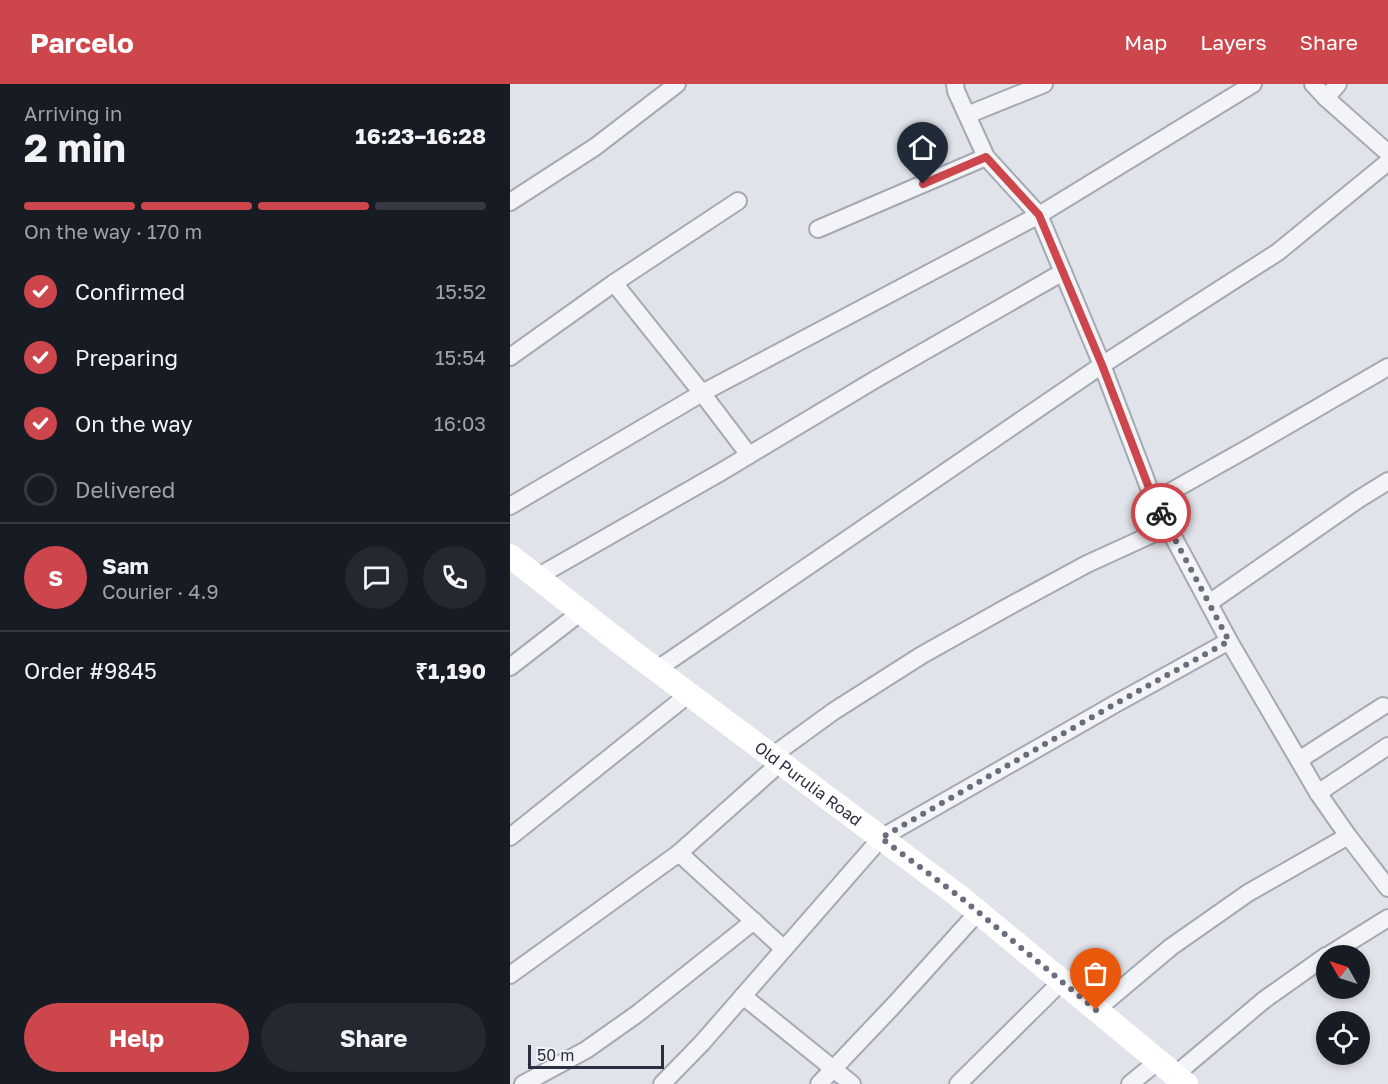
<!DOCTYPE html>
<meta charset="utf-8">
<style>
body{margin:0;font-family:"Golos Text",sans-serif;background:#242831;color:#f1f3f6;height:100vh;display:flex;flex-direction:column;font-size:22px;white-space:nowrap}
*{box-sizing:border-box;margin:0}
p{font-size:20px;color:#9ea1a6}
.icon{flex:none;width:33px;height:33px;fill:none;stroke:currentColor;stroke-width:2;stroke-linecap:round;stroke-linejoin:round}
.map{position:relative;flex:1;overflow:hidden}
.sheet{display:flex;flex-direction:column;background:#171b24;width:510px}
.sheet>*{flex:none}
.needle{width:39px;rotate:309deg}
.tools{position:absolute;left:806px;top:861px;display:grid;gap:12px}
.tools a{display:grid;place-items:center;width:54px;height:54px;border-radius:50%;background:#171b24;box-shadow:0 3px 9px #0003;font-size:30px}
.scale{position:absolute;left:18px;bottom:15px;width:136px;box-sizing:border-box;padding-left:6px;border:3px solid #292f41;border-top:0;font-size:16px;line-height:21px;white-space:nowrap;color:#292f41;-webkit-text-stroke:4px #f0f2f7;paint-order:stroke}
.pin{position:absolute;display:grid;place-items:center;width:51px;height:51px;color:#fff;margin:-62px -26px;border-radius:50% 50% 50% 0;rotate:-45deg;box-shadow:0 0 6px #0007}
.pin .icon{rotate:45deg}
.courier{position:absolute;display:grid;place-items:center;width:60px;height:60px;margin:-30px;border:4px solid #cd464b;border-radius:50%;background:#fff;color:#222;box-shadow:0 2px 8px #0007}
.summary em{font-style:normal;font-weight:700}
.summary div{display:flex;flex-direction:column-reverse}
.summary{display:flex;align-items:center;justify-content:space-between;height:102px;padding:0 24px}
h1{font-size:39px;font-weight:700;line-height:45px}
.bar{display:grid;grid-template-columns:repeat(4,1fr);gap:9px 6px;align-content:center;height:72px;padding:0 24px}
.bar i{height:8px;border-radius:4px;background:#363941}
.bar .on{background:#cd464b}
.bar p{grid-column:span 4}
.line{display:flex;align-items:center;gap:15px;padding:0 24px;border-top:2px solid #363941}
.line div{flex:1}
.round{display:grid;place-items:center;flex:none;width:63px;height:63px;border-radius:32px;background:#242831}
ol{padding:0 24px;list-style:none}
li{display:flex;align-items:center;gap:18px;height:66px}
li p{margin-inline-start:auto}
li .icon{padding:6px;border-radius:50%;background:#cd464b;color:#fff;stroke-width:4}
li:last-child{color:#9ea1a6}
li i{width:33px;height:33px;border:3px solid #363941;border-radius:50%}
.cta{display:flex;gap:12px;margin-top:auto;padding:12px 24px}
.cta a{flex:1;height:69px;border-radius:36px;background:#cd464b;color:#fff;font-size:24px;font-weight:700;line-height:69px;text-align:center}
.cta a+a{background:#242831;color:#f1f3f6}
header{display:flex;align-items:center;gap:36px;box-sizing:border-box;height:84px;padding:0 30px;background:#cd464b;color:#fff}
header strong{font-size:28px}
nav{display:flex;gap:33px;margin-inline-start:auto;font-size:21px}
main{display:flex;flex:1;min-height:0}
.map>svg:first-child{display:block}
</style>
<header>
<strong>Parcelo</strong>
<nav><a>Map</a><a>Layers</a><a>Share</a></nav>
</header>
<main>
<section class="sheet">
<div class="summary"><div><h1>2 min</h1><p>Arriving in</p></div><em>16:23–16:28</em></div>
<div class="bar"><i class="on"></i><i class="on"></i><i class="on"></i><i></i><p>On the way · 170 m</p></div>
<ol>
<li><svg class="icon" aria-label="check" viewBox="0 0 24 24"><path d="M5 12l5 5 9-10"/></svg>Confirmed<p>15:52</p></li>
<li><svg class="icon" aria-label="check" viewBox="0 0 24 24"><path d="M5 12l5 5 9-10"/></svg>Preparing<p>15:54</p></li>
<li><svg class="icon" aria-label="check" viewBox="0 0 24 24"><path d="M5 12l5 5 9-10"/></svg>On the way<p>16:03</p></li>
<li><i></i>Delivered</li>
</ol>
<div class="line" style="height:108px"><b class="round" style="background:#cd464b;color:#fff">S</b><div><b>Sam</b><p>Courier · 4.9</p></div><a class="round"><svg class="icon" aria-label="chat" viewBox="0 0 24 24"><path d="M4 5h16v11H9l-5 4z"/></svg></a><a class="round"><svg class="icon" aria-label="phone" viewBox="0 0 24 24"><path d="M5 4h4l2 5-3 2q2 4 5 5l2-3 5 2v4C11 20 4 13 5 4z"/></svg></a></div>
<div class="line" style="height:78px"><div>Order #9845</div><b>₹1,190</b></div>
<div class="cta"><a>Help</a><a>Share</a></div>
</section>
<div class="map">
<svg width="878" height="1000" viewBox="0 0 878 1000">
<rect width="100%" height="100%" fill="#e0e3e9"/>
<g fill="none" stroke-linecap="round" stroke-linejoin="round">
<!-- minor casing -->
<g stroke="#a5a9b3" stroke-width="20">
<g id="minor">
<path d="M 445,0 L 446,7 L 476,73 L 529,131 L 592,281 L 644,417 L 719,557 L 808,709 L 838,752 L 878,804"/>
<path d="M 803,0 L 816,14 L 878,69"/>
<path d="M 816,14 L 828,0"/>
<path d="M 457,31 L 534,0"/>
<path d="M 0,118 L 85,63 L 167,0"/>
<path d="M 308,145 L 476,73"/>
<path d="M 104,199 L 228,117"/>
<path d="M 0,273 L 104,199 L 192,309 L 239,371"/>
<path d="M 644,417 L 740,363 L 878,283"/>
<path d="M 0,422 L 192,309 L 529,131 L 743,0"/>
<path d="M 27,493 L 211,388 L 366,295 L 553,188"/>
<path d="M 699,519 L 849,415 L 878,397"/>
<path d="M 0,583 L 71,528"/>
<path d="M 146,586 L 592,281 L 768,168 L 878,78"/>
<path d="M 262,672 L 324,627 L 412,571 L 494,525 L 577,480 L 658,443"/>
<path d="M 789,676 L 873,622"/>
<path d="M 808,709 L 878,662"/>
<path d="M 0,753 L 179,610"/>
<path d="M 169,769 L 274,865"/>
<path d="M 817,872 L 878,834"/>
<path d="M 0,891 L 169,769 L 270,679"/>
<path d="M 233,912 L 342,1000"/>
<path d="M 586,926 L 661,863 L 738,809 L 838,752"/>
<path d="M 665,991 L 754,916 L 816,872"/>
<path d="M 13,1000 L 76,966 L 127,930 L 244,837"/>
<path d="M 152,1000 L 192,959 L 371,754 L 605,620 L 719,557"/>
<path d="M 309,1000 L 384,921 L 468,828"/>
<path d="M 448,1000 L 552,897"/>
<path d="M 620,1000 L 648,977"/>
</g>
</g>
<!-- minor -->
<use href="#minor" stroke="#f3f4f8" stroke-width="16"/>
<!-- secondary -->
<path stroke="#fff" stroke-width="24" id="s1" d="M 0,472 L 116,563 L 450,813 L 676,1000"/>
</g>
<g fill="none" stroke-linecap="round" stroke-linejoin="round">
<!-- done -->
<path stroke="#696e7c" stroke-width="6" stroke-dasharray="0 10.8" d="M 586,926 L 450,813 L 371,754 L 605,620 L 719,557 L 651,429"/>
<!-- route -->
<path stroke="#cd464b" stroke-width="8" d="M 413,100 L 476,73 L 529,131 L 592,281 L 644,417 L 651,429"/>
</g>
<g text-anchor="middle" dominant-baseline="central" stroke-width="4.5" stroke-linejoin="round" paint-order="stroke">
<!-- street labels -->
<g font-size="16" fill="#292f41" stroke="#f0f2f7">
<text stroke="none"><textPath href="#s1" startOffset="375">Old Purulia Road</textPath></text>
</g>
</g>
</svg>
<div class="tools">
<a><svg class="needle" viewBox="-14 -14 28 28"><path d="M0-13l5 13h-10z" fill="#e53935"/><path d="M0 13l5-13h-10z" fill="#9ea1a6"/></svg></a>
<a><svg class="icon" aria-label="locate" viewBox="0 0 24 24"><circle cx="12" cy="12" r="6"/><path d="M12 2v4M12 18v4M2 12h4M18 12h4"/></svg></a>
</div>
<div class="scale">50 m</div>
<div class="pin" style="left:586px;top:926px;background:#ea580c"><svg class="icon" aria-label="bag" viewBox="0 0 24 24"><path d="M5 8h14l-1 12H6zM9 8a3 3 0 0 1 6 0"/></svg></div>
<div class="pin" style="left:413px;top:100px;background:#1f2937"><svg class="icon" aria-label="home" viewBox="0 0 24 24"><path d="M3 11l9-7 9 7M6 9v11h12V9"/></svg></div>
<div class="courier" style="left:651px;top:429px"><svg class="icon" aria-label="bike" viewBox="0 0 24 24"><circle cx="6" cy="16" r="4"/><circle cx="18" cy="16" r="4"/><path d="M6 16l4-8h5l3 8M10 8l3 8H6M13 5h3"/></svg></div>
</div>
</main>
